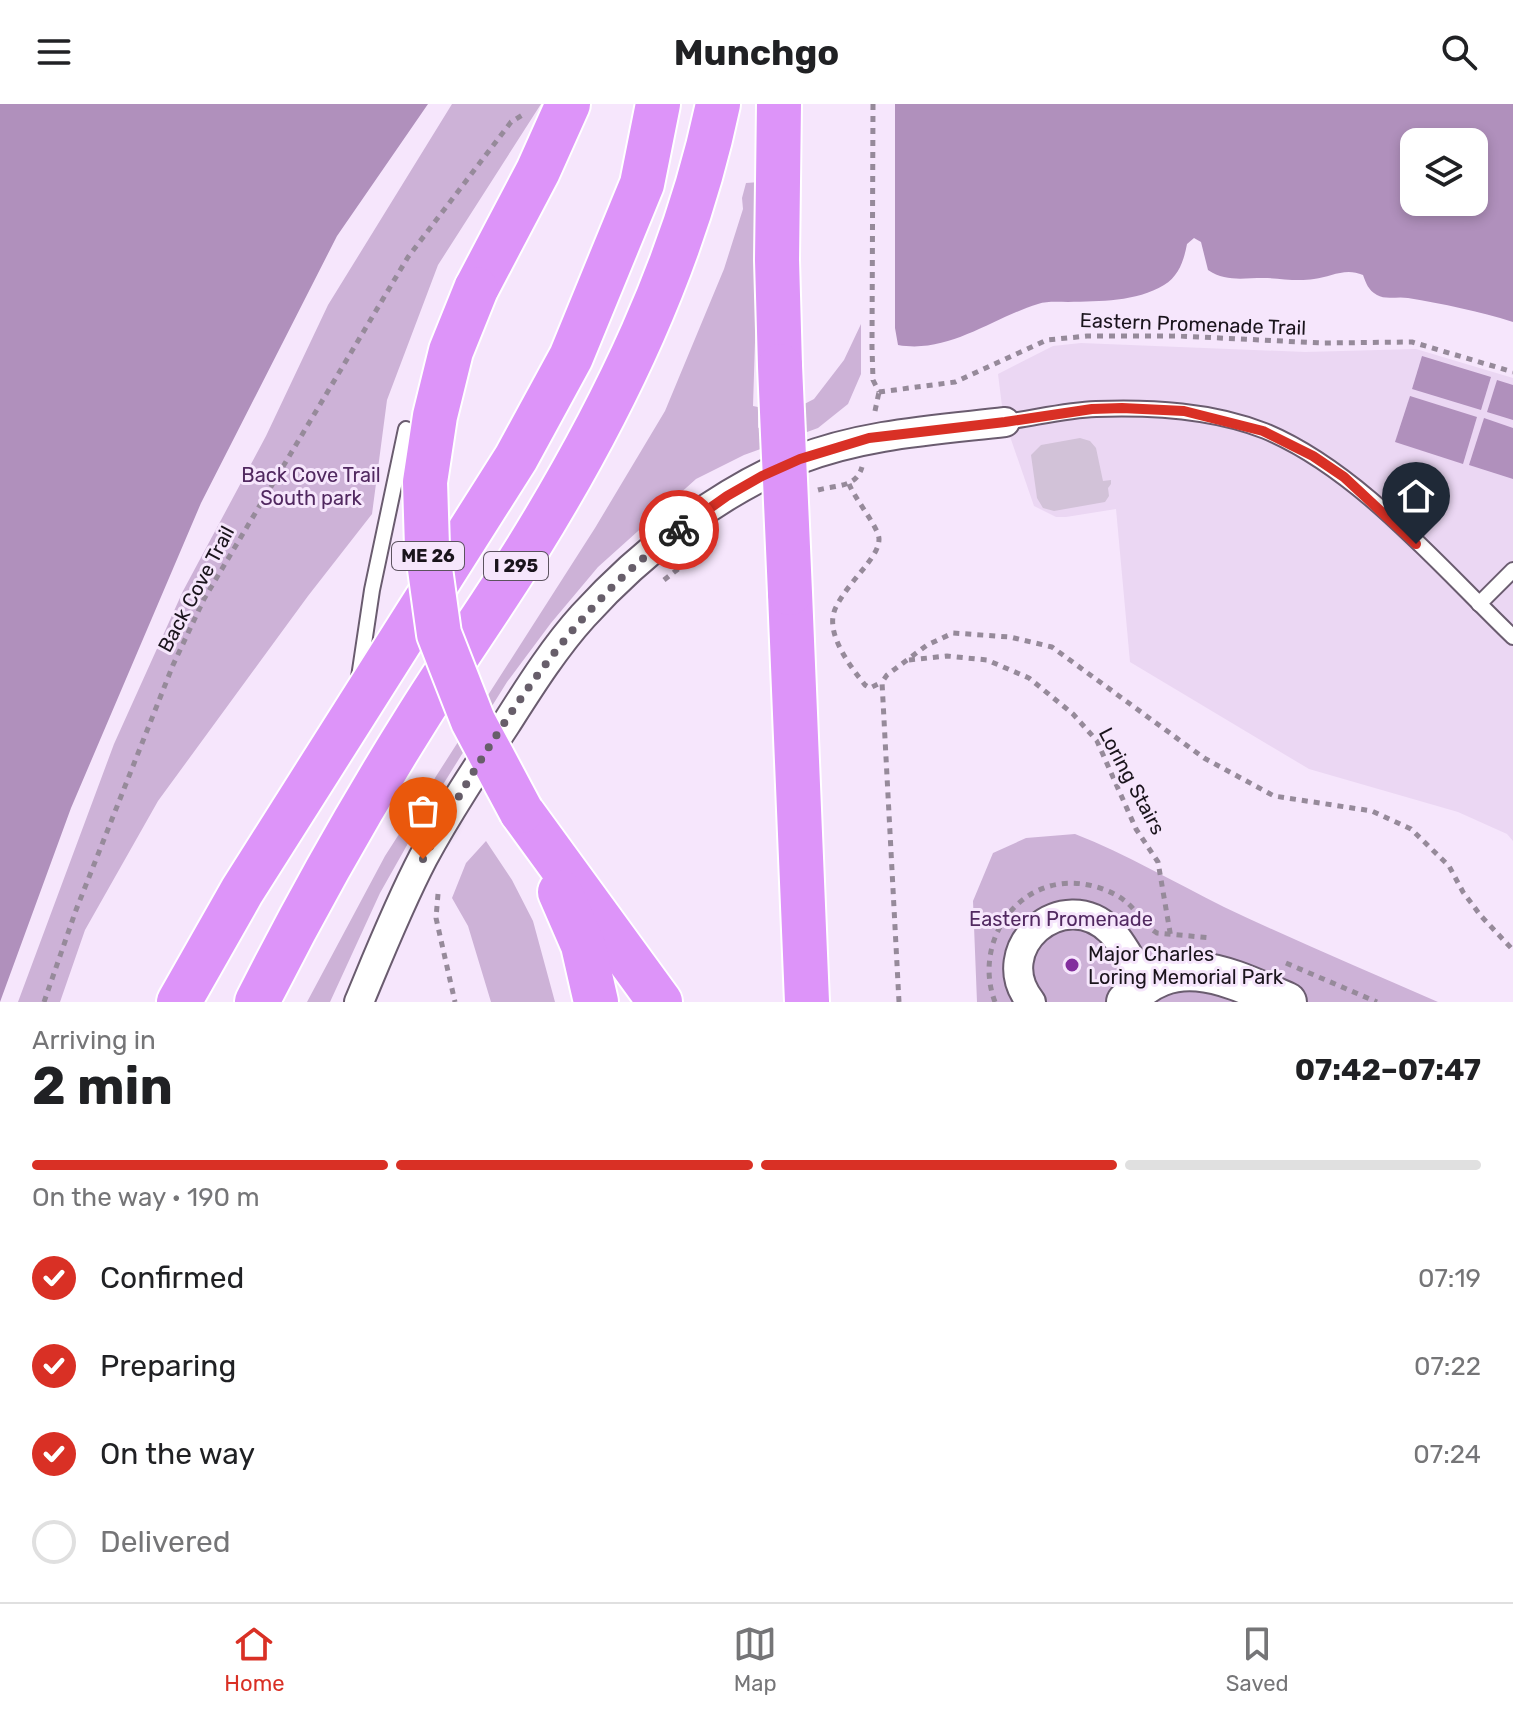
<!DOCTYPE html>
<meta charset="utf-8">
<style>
body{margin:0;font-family:Rubik,sans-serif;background:#f2f2f2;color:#202124;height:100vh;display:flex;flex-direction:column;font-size:30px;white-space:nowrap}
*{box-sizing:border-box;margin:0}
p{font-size:26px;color:#757577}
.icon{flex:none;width:44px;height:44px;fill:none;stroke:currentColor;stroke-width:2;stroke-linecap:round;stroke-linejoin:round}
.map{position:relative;height:898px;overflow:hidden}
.sheet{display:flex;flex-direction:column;background:#fff;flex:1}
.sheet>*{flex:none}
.controls{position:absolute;left:1400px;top:24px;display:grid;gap:16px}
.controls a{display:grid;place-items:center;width:88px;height:88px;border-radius:16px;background:#fff;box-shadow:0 4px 12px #0003;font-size:40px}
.pin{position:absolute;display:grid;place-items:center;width:68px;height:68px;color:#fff;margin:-82px -34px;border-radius:50% 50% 50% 0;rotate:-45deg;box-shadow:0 0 8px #0007}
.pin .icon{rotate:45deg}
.courier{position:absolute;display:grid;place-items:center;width:80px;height:80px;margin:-40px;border:6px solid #d93025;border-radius:50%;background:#fff;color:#222;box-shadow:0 2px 10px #0007}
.head em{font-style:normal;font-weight:700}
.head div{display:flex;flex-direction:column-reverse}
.head{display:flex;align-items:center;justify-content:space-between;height:136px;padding:0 32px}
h1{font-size:52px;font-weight:700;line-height:60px}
.bar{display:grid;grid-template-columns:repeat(4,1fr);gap:12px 8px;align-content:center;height:96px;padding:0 32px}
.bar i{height:10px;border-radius:6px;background:#e0e0e0}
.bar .active{background:#d93025}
.bar p{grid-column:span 4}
ol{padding:0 32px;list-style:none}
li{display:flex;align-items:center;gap:24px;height:88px}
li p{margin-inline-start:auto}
li .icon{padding:8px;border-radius:50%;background:#d93025;color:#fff;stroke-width:4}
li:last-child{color:#757577}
li i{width:44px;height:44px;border:4px solid #e0e0e0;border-radius:50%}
header{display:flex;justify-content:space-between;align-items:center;height:104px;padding:0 32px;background:#fff;font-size:36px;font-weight:700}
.tabs{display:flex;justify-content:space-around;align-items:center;height:112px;border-top:2px solid #e0e0e0;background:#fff;font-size:22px;color:#757577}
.tabs a{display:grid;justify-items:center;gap:4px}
.tabs .active{color:#d93025}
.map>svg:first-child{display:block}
</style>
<header><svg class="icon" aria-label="menu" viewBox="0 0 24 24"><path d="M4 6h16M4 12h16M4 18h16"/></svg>Munchgo<svg class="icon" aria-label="search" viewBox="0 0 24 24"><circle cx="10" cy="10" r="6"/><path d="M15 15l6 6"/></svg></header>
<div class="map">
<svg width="1513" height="898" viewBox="0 0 1513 898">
<rect width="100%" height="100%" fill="#f6e6fc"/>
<!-- built -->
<path fill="#ebd7f3" d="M 1081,239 L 1305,248 L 1416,245 L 1513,274 L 1513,737 L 1507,730 L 1458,708 L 1309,665 L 1130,558 L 1116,405 L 1066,413 L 1056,413 L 1034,402 L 1005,318 L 1002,302 L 998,270 L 1053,242 Z"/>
<!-- green -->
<g fill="#cdb2d7">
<path d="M 452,0 L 541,0 L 438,161 L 387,296 L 372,410 L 308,492 L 158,697 L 85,826 L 60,898 L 18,898 L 114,640 L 183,487 L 266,332 L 328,201 Z"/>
<path d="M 760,78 L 753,302 L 758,303 L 758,324 L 814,295 L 844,256 L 861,220 L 861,270 L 848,300 L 818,324 L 744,351 L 696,375 L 598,463 L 551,519 L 507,578 L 424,711 L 380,789 L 330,898 L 307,898 L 385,752 L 595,424 L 665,307 L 724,165 L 743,105 L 742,94 L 746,79 Z"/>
<path d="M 1075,730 C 1126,750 1174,778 1224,803 C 1294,836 1367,867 1438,898 L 977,898 L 973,797 L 993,749 L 1026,734 Z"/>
<path d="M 486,737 L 512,776 L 533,817 L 555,898 L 491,898 L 468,822 L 452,794 L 466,759 Z"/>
</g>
<!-- water -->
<g fill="#b090bc" fill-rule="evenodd">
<path d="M 0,0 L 428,0 L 337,132 L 201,399 L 71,704 L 0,898 Z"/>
<path d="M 895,0 L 1513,0 L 1513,218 C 1479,207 1443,200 1408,194 C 1398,192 1385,196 1377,191 C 1368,186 1366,179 1363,171 C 1345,163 1331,173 1314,175 C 1296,178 1280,174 1263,174 C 1243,174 1226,178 1208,166 L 1201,138 L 1194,134 L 1187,140 C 1184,156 1179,172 1164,181 C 1136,198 1100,197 1068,198 C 1058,198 1047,197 1038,200 C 992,214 949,250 898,241 L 895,224 ZM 1414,38 L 1474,38 L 1474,98 L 1414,98 Z"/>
<path d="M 1422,252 L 1491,273 L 1481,306 L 1412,285 Z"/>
<path d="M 1497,276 L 1513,281 L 1513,316 L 1487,308 Z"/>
<path d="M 1410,292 L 1477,313 L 1463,360 L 1395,338 Z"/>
<path d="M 1484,314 L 1513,324 L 1513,375 L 1469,361 Z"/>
</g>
<!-- building -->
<path fill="#d2c2d8" d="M 1080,334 L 1090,337 L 1096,344 L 1103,377 L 1111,376 L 1111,380 L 1108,384 L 1109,392 L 1105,398 L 1054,407 L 1043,404 L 1037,394 L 1031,351 L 1041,341 Z"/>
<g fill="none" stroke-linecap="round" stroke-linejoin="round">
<!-- lane casing -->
<g stroke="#6a5c6f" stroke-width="18">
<g id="lane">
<path d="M 1005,318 C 1035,314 1066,306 1096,305 C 1152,303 1212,306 1265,327 C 1359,366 1440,463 1513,533"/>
<path d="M 1479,500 L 1513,466"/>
<path d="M 359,573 L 372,486 L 406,325"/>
</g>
</g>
<!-- street casing -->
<g stroke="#6a5c6f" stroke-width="32">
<g id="street">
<path d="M 359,898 C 379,850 399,800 423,754 C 448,708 477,664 506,620 C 529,584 554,544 583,512 C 641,448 717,389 797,356 C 863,330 935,326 1005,318"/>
<path d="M 1031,898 C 988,845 1063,779 1111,827 C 1125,842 1135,864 1145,881"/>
</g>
</g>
<!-- secondary casing -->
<g stroke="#6a5c6f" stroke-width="42">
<path id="secondary" d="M 1126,898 C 1175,843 1231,874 1287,898"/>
</g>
<!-- highway casing -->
<g stroke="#fff" stroke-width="48">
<g id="highway">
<path d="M 779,0 L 777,156 L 780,262"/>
<path d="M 476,185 L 538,67 L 568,0"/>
<path d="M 790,489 L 807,898"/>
<path d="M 521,707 L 660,898"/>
<path d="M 560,788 L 583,841 L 596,898"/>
<path d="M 179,898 L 242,787 L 516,354 L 571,253 L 642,80 L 658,0"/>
<path d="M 257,898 C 305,803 357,710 414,619 C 451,559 492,502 529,442 C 613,306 685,158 718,0"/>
</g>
</g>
<!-- path -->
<g stroke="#968a9a" stroke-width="5" stroke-dasharray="6 6" stroke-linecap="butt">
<path d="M 873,0 L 872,243 L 873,276 L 879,288"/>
<path d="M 879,288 L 955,278 L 1047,236 L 1087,232 L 1179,232 L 1322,239 L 1412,238 L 1513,268"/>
<path d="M 875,307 L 879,288"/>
<path d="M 849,380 C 855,395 879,424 879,435 C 879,445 871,455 865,463 C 855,475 843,489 836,503 C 823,528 851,563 865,581 L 870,584 L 882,578"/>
<path d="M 818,386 C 836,381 856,384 862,363"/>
<path d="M 664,476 L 710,440"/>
<path d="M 909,556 L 947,552 L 987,556 L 1029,574 L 1073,610 L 1097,637 L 1136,725 L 1158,758 L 1171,834"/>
<path d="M 438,790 L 436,814 L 455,898"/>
<path d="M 1286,859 L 1377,898"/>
<path d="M 44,898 L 76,806 L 173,561 L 204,495 L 408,153 L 511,18 L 524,10"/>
<path d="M 899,898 L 882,578 L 887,571 L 927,541 L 953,529 L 1010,533 L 1052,543 L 1204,654 L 1274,692 L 1372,707 L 1411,725 L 1449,762 L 1463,788 L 1481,812 L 1513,846"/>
<path d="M 995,898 C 971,835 1023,764 1093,782 C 1109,786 1125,794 1135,807 C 1142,815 1147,823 1157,829 L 1212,834"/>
</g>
<!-- lane -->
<use href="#lane" stroke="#fff" stroke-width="14"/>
<!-- street -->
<use href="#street" stroke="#fff" stroke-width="28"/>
<!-- secondary -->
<use href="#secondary" stroke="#fff" stroke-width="38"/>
<!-- highway -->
<use href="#highway" stroke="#dd94f9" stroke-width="44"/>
<!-- highway-bridge casing -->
<g stroke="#fff" stroke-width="48" stroke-linecap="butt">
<g id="highway-bridge">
<path d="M 476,185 L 451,247 L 435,312 L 425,378 L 427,443 L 439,530 L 473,617 L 521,707"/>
<path d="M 780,262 L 790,489"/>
</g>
</g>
<!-- highway-bridge -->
<use href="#highway-bridge" stroke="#dd94f9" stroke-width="44"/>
</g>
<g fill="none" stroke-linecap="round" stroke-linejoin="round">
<!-- done -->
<path stroke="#675e6a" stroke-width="8" stroke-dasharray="0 14.4" d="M 423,755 C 491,635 565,508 679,426"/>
<!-- route -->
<path stroke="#d93025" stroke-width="10" d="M 679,426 L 727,392 L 762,372 L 800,355 L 869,334 L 1005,318 L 1092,305 L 1122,304 L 1184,307 L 1263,327 L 1313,352 L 1344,373 L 1416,440"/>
</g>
<!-- markers -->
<circle fill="#832f9e" stroke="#f6e6fc" stroke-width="3" cx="1072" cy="861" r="8"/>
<g text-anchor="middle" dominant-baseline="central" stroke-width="6" stroke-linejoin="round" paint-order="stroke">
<!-- shield labels -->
<g fill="#f6e6fc" stroke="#5c535f" stroke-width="2">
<rect x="392" y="438" width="72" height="28" rx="6"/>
<rect x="484" y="448" width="64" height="28" rx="6"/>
</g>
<g font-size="18" font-weight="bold" fill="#1a141c">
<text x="428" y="452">ME 26</text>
<text x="516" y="462">I 295</text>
</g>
<!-- street labels -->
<g font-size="20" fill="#1a141c" stroke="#f6e6fc">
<text transform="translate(1193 220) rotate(2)">Eastern Promenade Trail</text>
<text transform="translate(196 485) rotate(-62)">Back Cove Trail</text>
<text transform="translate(1132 677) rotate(62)">Loring Stairs</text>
</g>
<!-- park labels -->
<g font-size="20" fill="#512860" stroke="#f6e6fc">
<text x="311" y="371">Back Cove Trail<tspan x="311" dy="23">South park</tspan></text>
<text x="1061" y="815">Eastern Promenade</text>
</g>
<!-- poi labels -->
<g font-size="20" fill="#1a141c" stroke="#f6e6fc" text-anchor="start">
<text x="1088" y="850">Major Charles<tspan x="1088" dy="23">Loring Memorial Park</tspan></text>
</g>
</g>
</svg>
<div class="controls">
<a><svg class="icon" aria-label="layers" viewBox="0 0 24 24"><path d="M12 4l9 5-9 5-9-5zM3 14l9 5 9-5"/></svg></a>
</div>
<div class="pin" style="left:423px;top:755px;background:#ea580c"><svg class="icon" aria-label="bag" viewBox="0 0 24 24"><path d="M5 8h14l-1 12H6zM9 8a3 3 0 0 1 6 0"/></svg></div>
<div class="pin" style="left:1416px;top:440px;background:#1f2937"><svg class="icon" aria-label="home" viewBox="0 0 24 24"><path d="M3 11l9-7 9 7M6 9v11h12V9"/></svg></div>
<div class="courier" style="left:679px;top:426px"><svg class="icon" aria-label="bike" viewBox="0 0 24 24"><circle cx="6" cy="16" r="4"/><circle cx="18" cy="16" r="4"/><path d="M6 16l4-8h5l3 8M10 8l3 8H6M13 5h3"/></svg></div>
</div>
<section class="sheet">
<div class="head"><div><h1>2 min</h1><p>Arriving in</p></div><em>07:42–07:47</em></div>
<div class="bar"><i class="active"></i><i class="active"></i><i class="active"></i><i></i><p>On the way · 190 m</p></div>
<ol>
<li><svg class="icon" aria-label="check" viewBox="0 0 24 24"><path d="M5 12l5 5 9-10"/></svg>Confirmed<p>07:19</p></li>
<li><svg class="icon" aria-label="check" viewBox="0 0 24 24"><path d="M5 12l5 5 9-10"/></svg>Preparing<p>07:22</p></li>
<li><svg class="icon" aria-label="check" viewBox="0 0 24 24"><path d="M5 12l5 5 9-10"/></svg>On the way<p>07:24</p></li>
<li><i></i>Delivered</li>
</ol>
</section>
<nav class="tabs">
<a class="active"><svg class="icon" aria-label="home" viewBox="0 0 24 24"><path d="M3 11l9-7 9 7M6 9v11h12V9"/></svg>Home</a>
<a><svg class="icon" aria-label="map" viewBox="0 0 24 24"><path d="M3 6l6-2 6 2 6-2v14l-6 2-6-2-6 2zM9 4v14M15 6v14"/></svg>Map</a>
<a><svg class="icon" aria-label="saved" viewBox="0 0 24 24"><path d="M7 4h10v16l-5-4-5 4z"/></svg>Saved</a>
</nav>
